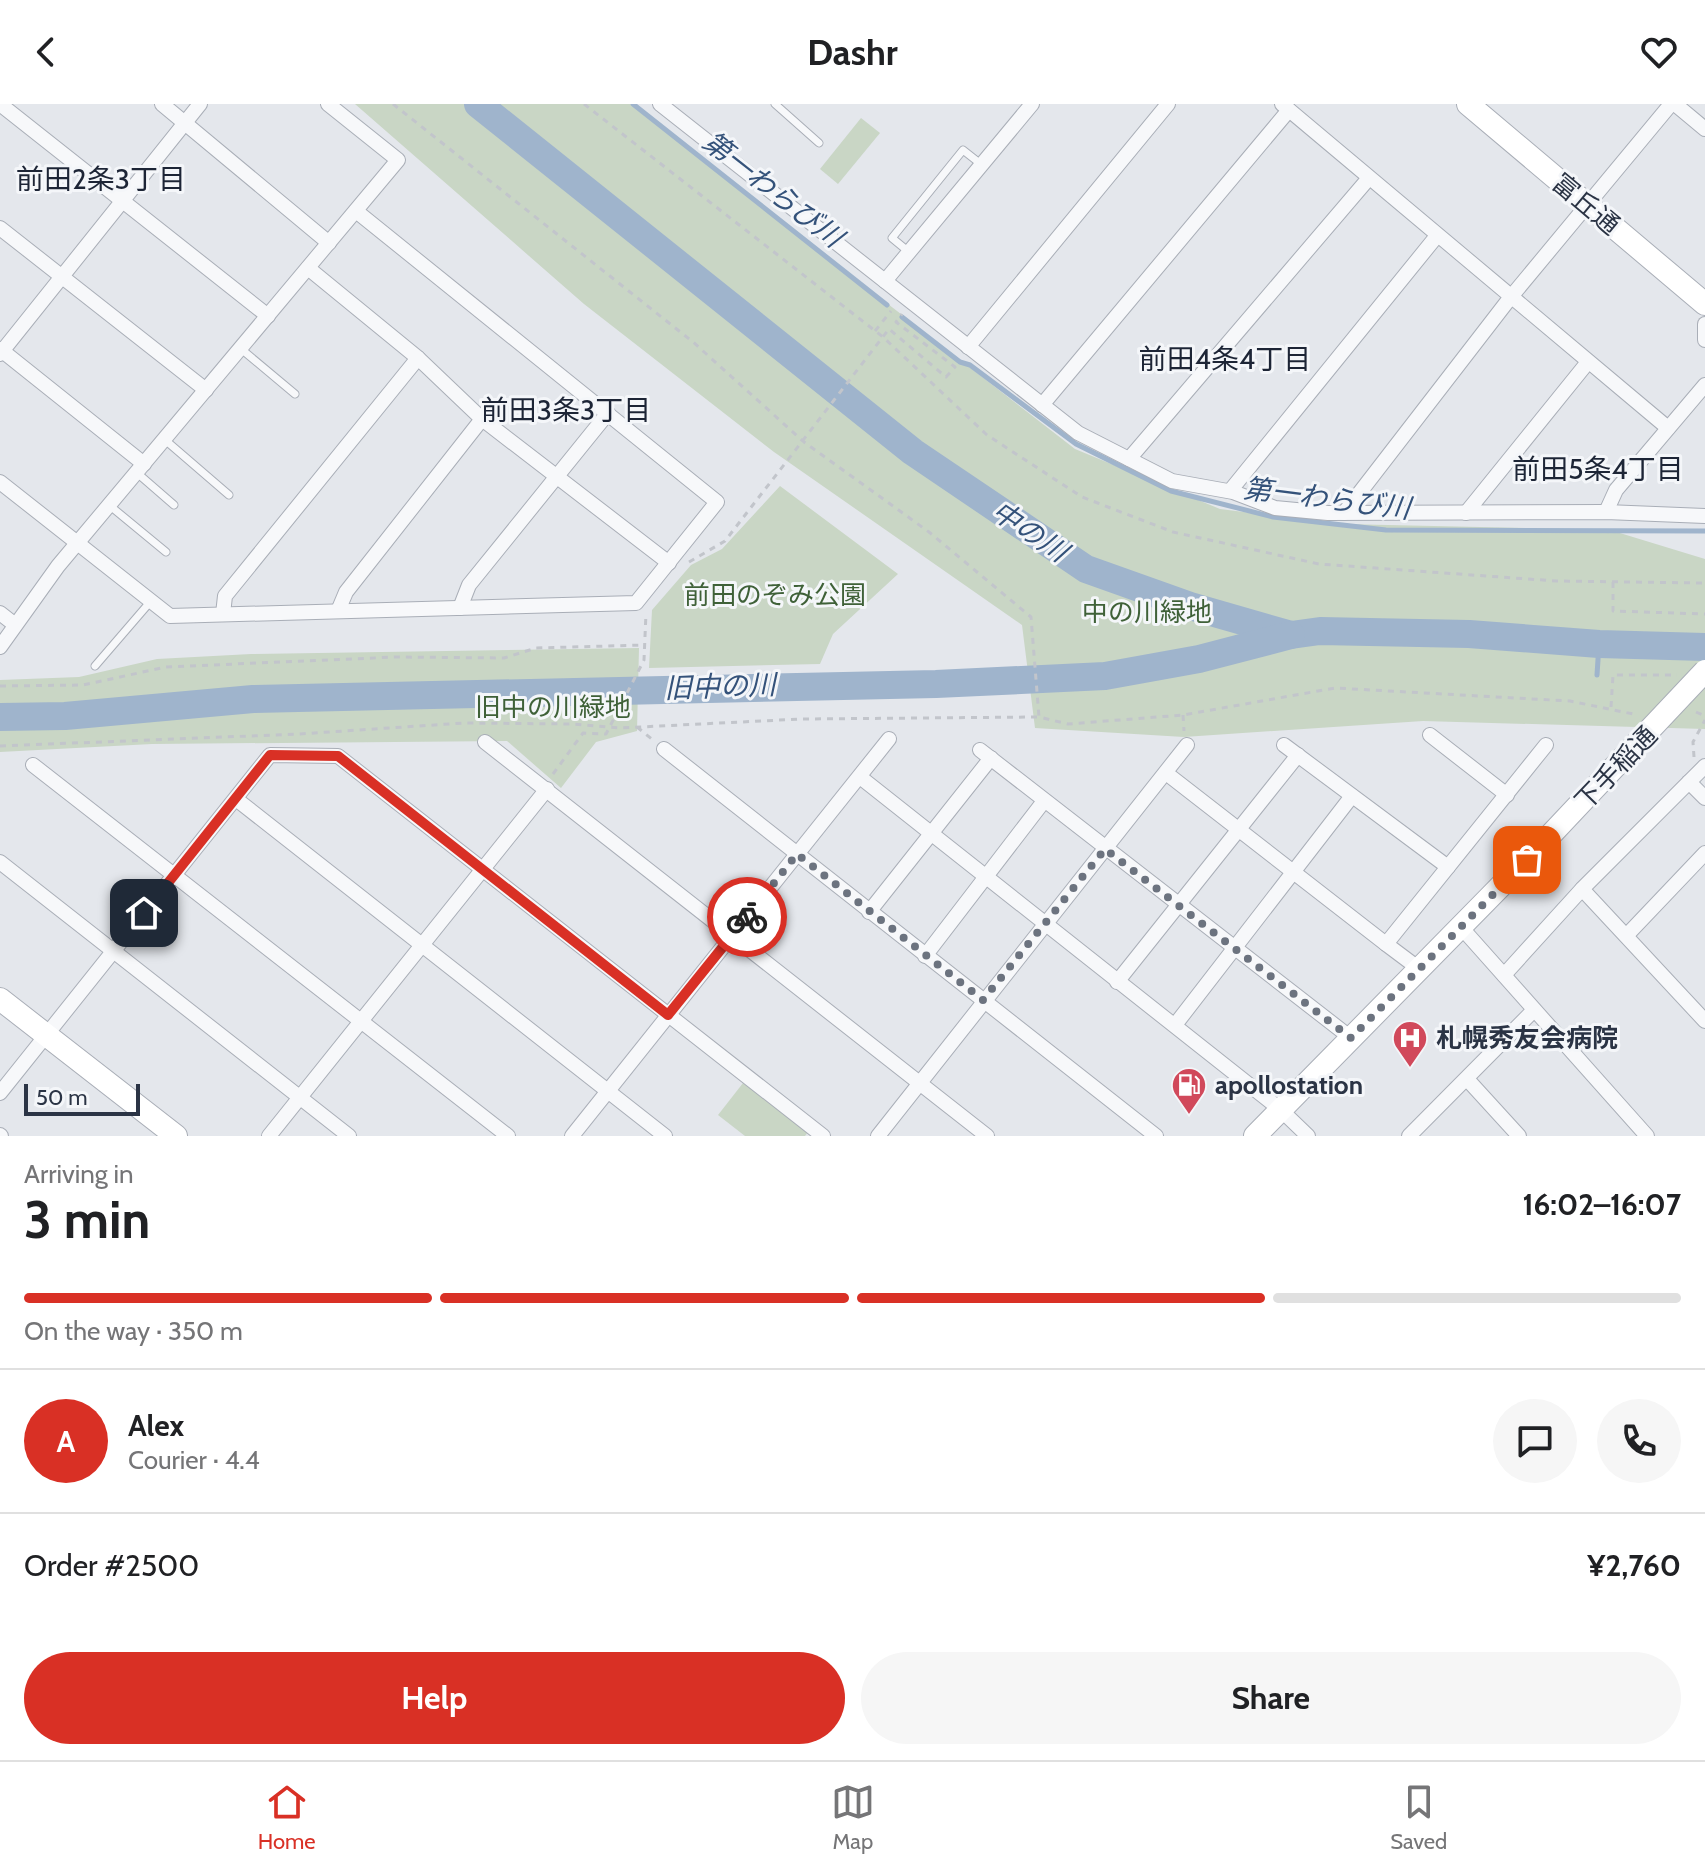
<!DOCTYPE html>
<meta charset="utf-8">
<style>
body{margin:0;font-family:Cabin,"Noto Sans JP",sans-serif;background:#f6f6f6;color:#202124;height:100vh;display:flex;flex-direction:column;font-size:30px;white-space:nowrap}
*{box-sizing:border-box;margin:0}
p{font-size:26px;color:#757577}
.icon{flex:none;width:44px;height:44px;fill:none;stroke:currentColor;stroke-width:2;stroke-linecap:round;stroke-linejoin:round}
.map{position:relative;height:1032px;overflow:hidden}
.sheet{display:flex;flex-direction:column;background:#fff;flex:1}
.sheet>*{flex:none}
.scale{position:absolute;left:24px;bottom:20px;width:116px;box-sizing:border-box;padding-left:8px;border:4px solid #2b3445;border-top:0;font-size:22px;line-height:28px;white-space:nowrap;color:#2b3445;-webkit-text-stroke:6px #f4f6f9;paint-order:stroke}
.pin{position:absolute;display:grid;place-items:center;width:68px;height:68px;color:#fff;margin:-34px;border-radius:16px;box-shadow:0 4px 12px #0006}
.courier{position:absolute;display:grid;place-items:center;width:80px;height:80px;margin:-40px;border:6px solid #d93025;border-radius:50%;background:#fff;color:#222;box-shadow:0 2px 10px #0007}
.head em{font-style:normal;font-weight:800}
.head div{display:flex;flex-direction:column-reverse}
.head{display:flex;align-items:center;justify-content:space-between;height:136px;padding:0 24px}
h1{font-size:52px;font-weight:800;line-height:60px}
.bar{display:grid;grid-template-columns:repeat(4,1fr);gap:12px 8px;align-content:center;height:96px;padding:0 24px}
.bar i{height:10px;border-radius:6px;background:#e0e0e0}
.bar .active{background:#d93025}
.bar p{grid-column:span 4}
.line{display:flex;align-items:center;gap:20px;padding:0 24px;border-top:2px solid #e0e0e0}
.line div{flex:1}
.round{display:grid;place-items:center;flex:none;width:84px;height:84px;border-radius:42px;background:#f6f6f6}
.primary-button{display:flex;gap:16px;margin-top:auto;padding:16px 24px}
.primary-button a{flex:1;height:92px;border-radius:48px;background:#d93025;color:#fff;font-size:32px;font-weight:800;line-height:92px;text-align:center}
.primary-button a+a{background:#f6f6f6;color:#202124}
header{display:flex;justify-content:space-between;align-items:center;height:104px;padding:0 24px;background:#fff;font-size:36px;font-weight:800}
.menu{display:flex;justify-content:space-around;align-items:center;height:112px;border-top:2px solid #e0e0e0;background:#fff;font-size:22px;color:#757577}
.menu a{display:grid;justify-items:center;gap:4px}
.menu .active{color:#d93025}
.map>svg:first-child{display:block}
</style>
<header><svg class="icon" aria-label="back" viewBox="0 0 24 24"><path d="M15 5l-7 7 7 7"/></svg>Dashr<svg class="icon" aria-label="heart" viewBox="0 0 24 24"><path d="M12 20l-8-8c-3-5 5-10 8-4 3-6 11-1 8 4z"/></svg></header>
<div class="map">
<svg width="1705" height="1032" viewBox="0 0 1705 1032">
<rect width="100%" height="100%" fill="#e4e7ec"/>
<!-- green -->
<g fill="#c9d6c5">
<path d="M 355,0 L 630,0 L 1075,345 L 1220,405 L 1342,420 L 1610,426 L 1705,455 L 1705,625 L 1423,617 L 1184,633 L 1035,624 L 1022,521 L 774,348 L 584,200 Z"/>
<path d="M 861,14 L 880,29 L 838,80 L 820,65 Z"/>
<path d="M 780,382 L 898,470 L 833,530 L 820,560 L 649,564 L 652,506 L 691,461 L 722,445 Z"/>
<path d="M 639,544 L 637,627 L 596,638 L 561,684 L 507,637 L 152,640 L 0,648 L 0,576 L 79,573 L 157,555 L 251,550 Z"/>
<path d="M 743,979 L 808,1028 L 805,1032 L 745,1032 L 718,1011 Z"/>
</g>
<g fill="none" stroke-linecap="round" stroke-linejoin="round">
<!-- stream -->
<g stroke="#9fb4cc" stroke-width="5">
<path d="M 633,0 L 887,201"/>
<path d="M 902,213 L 960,258 L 970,261 L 1076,340 L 1171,387 L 1273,413 L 1386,426 L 1705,427"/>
<path d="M 1597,571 L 1599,540"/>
</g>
<!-- river -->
<g stroke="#9fb4cc" stroke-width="28">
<path d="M 478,0 L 913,348 L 1086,465 L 1190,502 L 1291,531 L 1320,527 L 1469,530 L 1599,540 L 1705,543"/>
<path d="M 0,613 L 65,612 L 253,595 L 936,580 L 1105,572 L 1199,555 L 1291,531"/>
</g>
<!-- lane casing -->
<g stroke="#a9aeb7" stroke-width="9">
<g id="lane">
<path d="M 775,0 L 819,39"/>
<path d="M 909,148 L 892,134 L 963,46 L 982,61"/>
<path d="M 240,244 L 295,290"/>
<path d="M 164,335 L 229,391"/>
<path d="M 136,368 L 174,401"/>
<path d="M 109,401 L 166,448"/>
<path d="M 95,562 L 151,497"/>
</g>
</g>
<!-- street casing -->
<g stroke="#a9aeb7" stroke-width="16">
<g id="street">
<path d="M 0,0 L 268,212"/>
<path d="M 162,0 L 329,139"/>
<path d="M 660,0 L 1078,329 L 1172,377 L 1233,388 L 1275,404 L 1328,409 L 1606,408 L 1705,412"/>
<path d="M 1282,0 L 1668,324"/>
<path d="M 1675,0 L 1705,25"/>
<path d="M 0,124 L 206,286"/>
<path d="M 308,164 L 418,254 L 482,315 L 669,459"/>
<path d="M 885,177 L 1032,0"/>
<path d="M 1705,220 L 1705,236"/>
<path d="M 968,243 L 1168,0"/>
<path d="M 0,245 L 144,360"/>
<path d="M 0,250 L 200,0"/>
<path d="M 1042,301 L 1289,6"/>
<path d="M 1129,355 L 1369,74"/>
<path d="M 0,378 L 170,512 L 636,499 L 717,398 L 356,107"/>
<path d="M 1230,387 L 1436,133"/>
<path d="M 1606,408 L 1616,386 L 1705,281"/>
<path d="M 1344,409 L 1510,194 L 1671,0"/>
<path d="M 1466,409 L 1588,258"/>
<path d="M 460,504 L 469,481 L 608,309"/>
<path d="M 338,507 L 346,488 L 482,315"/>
<path d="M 0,509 L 14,520"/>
<path d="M 223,510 L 225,492 L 418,254"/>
<path d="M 0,543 L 58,462 L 398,56 L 328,0"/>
<path d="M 1430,631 L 1507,691"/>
<path d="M 485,638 L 987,1032"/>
<path d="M 1284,641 L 1448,763"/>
<path d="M 664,645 L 1156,1032"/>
<path d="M 980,646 L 1351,934"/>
<path d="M 33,661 L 508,1032"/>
<path d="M 1166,669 L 1386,840"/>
<path d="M 860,673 L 1281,1006 L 1308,1032"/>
<path d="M 1689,678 L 1705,694"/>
<path d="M 236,695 L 665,1032"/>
<path d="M 0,758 L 349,1032"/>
<path d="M 1582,785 L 1705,917"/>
<path d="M 869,808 L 991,654"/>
<path d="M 1460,822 L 1647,1032"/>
<path d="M 1627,831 L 1705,749"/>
<path d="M 925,852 L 1044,697"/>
<path d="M 1418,864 L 1386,840 L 1546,641"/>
<path d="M 1504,871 L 1582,785 L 1705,662"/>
<path d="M 1117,878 L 1298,651"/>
<path d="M 1175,921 L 1352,692"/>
<path d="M 1467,975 L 1519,1032"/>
<path d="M 0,989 L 270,651 L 338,652 L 823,1032"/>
<path d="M 0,1031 L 1,1032"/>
<path d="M 269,1032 L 547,685"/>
<path d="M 572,1032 L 889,635"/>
<path d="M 878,1032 L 1187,641"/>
<path d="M 1409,1032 L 1534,906"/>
</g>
</g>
<!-- secondary casing -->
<g stroke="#a9aeb7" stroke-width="24">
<g id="secondary">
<path d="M 1468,0 L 1705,200"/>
<path d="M 0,895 L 176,1032"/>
<path d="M 1255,1032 L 1542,740"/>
</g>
</g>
<!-- path -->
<g stroke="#c2c5cb" stroke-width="3" stroke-dasharray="6 6" stroke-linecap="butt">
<path d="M 393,0 L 693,238 L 804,338 L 929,428 L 1031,513 L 1039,613 L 1068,620 L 1183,611 L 1335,584 L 1570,597 L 1638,611"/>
<path d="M 584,0 L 883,233 L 987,331 L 1082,393 L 1173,428 L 1319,460 L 1556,477 L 1705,479"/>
<path d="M 875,227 L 891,207"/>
<path d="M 689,458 L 725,437 L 889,225 L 946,273 L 955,263 L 896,218 L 902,210"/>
<path d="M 1613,478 L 1613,507 L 1705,510"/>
<path d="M 0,582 L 83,581 L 166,563 L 396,553 L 504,554 L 536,544 L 644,541"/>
<path d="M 1611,603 L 1613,571 L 1677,571"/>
<path d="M 1696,608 L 1705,612"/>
<path d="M 1183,611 L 1184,627"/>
<path d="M 637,623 L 653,636"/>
<path d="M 0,642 L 299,630 L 464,619 L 571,620 L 620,624 L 801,615 L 1039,613"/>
<path d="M 1694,653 L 1693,638 L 1705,616"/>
<path d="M 553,670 L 583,629 L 606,630 L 644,556 L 646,509"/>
</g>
<!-- lane -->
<use href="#lane" stroke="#f7f8fa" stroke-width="7"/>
<!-- street -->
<use href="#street" stroke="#f7f8fa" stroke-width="14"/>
<!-- secondary -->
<use href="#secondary" stroke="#fff" stroke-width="22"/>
<!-- secondary-bridge casing -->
<g stroke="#a9aeb7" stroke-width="24" stroke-linecap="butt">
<path id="secondary-bridge" d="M 1542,740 L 1705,567"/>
</g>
<!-- secondary-bridge -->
<use href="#secondary-bridge" stroke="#fff" stroke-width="22"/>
</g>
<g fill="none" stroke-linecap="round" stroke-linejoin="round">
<!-- done -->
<path stroke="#6c737f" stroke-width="8" stroke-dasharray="0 14.4" d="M 747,813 L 797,750 L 983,896 L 1105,745 L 1351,934 L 1527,756"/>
<!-- route -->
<path stroke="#d93025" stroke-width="10" d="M 144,809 L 270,651 L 338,652 L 668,911 L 747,813"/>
</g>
<!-- icons -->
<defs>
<g id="hospital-pin" transform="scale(1.8)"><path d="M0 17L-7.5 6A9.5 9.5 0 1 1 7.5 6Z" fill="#d1495b" stroke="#f4f6f9"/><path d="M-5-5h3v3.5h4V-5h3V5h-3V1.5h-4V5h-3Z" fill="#fff"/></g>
<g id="fuel-pin" transform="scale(1.8)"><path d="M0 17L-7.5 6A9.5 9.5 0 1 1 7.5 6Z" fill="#d1495b" stroke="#f4f6f9"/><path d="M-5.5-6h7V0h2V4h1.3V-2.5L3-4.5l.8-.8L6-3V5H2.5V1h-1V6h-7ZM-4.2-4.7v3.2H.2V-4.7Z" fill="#fff"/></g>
</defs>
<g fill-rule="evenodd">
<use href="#hospital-pin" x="1410" y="934"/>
<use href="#fuel-pin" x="1189" y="981"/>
</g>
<g text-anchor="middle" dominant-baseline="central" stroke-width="6" stroke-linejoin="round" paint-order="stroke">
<!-- street labels -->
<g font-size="26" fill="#2b3445" stroke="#f4f6f9">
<text transform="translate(1586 100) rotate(40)">富丘通</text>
<text transform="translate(1616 664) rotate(-46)">下手稲通</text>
</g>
<!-- park labels -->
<g font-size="26" fill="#3f6138" stroke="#f4f6f9">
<text x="775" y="491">前田のぞみ公園</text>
<text x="1147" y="508">中の川緑地</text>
<text x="553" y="603">旧中の川緑地</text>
</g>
<!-- poi labels -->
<g font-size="26" font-weight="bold" fill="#2b3445" stroke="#f4f6f9" text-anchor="start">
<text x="1436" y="934">札幌秀友会病院</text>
<text x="1215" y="981">apollostation</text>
</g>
<!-- neighbourhood labels -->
<g font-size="28" fill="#1d2536" stroke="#f4f6f9">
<text x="101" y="75">前田2条3丁目</text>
<text x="1225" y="255">前田4条4丁目</text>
<text x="566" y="306">前田3条3丁目</text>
<text x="1598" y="365">前田5条4丁目</text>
</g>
<!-- water labels -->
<g font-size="28" font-style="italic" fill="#34527a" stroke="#f4f6f9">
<text transform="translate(773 85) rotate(38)">第一わらび川</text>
<text transform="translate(1327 394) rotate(7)">第一わらび川</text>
<text transform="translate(1030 427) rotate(34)">中の川</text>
<text transform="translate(720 582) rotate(-2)">旧中の川</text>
</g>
</g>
</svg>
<div class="scale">50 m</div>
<div class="pin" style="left:1527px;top:756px;background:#ea580c"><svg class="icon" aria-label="bag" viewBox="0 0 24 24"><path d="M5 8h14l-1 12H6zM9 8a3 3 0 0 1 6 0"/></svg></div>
<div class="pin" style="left:144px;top:809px;background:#1f2937"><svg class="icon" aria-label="home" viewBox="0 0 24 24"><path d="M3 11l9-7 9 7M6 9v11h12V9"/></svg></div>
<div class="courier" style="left:747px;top:813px"><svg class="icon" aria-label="bike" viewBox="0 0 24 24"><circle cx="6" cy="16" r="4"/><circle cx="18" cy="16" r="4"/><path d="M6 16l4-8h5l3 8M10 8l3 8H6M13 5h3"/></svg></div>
</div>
<section class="sheet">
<div class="head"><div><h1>3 min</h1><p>Arriving in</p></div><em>16:02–16:07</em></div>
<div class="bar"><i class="active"></i><i class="active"></i><i class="active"></i><i></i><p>On the way · 350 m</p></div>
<div class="line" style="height:144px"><b class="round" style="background:#d93025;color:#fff">A</b><div><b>Alex</b><p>Courier · 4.4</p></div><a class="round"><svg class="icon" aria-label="chat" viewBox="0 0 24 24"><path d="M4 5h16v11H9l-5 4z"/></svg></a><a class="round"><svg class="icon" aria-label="phone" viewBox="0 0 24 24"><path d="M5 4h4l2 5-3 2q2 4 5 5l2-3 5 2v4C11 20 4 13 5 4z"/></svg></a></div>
<div class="line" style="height:104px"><div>Order #2500</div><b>¥2,760</b></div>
<div class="primary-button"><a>Help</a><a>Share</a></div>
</section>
<nav class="menu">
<a class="active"><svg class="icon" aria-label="home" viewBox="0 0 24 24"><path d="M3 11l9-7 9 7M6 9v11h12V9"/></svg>Home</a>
<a><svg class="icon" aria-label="map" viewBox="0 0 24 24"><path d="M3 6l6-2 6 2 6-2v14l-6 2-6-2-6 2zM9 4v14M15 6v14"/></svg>Map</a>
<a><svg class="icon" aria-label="saved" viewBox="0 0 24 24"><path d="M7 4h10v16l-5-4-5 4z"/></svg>Saved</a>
</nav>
